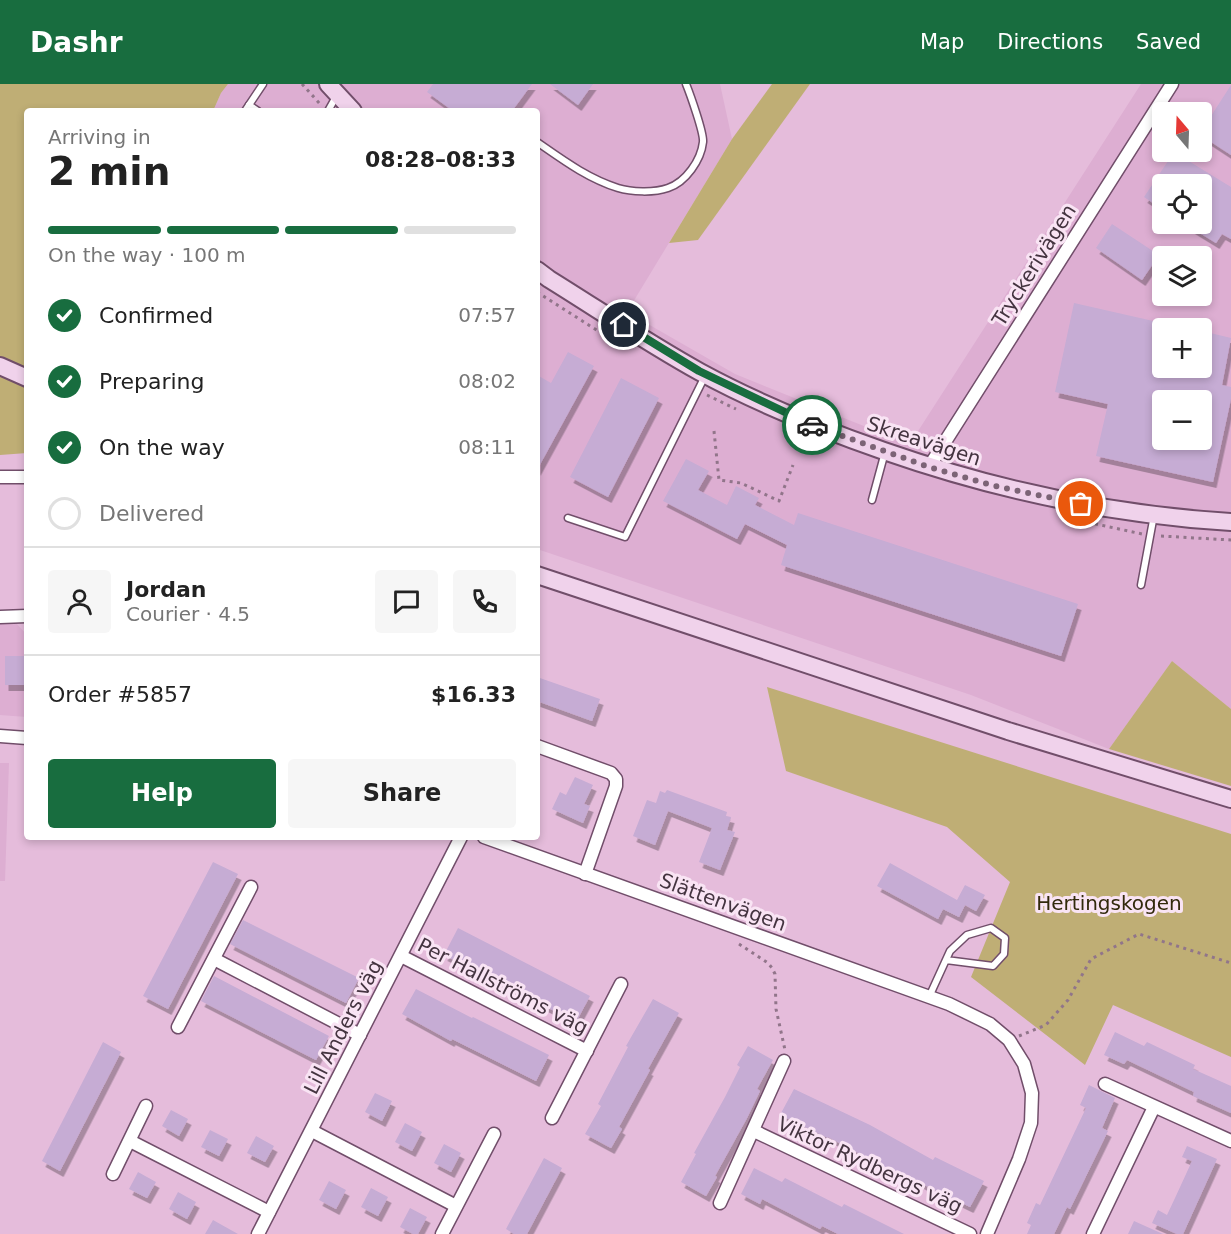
<!DOCTYPE html>
<meta charset="utf-8">
<style>
body{margin:0;font-family:"DejaVu Sans",sans-serif;background:#f6f6f6;color:#222;height:100vh;display:flex;flex-direction:column;font-size:22px;white-space:nowrap}
*{box-sizing:border-box;margin:0}
p{font-size:20px;color:#767676}
.icon{flex:none;width:33px;height:33px;fill:none;stroke:currentColor;stroke-width:2;stroke-linecap:round;stroke-linejoin:round}
.map{position:relative;flex:1;overflow:hidden}
.drawer{position:absolute;left:24px;top:24px;width:516px;height:732px;display:flex;flex-direction:column;background:#fff;border-radius:6px;box-shadow:0 3px 9px #0003}
.drawer>*{flex:none}
.needle{width:39px;rotate:341deg}
.controls{position:absolute;left:1152px;top:18px;display:grid;gap:12px}
.controls a{display:grid;place-items:center;width:60px;height:60px;border-radius:6px;background:#fff;box-shadow:0 3px 9px #0003;font-size:30px}
.pin{position:absolute;display:grid;place-items:center;width:51px;height:51px;color:#fff;margin:-26px;border:3px solid #fff;border-radius:50%;box-shadow:0 2px 6px #0007}
.courier{position:absolute;display:grid;place-items:center;width:60px;height:60px;margin:-30px;border:4px solid #186d3f;border-radius:50%;background:#fff;color:#222;box-shadow:0 2px 8px #0007}
.headline em{font-style:normal;font-weight:700}
.headline div{display:flex;flex-direction:column-reverse}
.headline{display:flex;align-items:center;justify-content:space-between;height:102px;padding:0 24px}
h1{font-size:39px;font-weight:700;line-height:45px}
.bar{display:grid;grid-template-columns:repeat(4,1fr);gap:9px 6px;align-content:center;height:72px;padding:0 24px}
.bar i{height:8px;border-radius:4px;background:#e0e0e0}
.bar .on{background:#186d3f}
.bar p{grid-column:span 4}
.line{display:flex;align-items:center;gap:15px;padding:0 24px;border-top:2px solid #e0e0e0}
.line div{flex:1}
.round{display:grid;place-items:center;flex:none;width:63px;height:63px;border-radius:6px;background:#f6f6f6}
ol{padding:0 24px;list-style:none}
li{display:flex;align-items:center;gap:18px;height:66px}
li p{margin-inline-start:auto}
li .icon{padding:6px;border-radius:50%;background:#186d3f;color:#fff;stroke-width:4}
li:last-child{color:#767676}
li i{width:33px;height:33px;border:3px solid #e0e0e0;border-radius:50%}
.action{display:flex;gap:12px;margin-top:auto;padding:12px 24px}
.action a{flex:1;height:69px;border-radius:6px;background:#186d3f;color:#fff;font-size:24px;font-weight:700;line-height:69px;text-align:center}
.action a+a{background:#f6f6f6;color:#222}
header{display:flex;align-items:center;gap:36px;box-sizing:border-box;height:84px;padding:0 30px;background:#186d3f;color:#fff}
header strong{font-size:28px}
nav{display:flex;gap:33px;margin-inline-start:auto;font-size:21px}
.map>svg:first-child{display:block}
</style>
<header>
<strong>Dashr</strong>
<nav><a>Map</a><a>Directions</a><a>Saved</a></nav>
</header>
<div class="map">
<svg width="1231" height="1150" viewBox="0 0 1231 1150">
<defs>
<filter id="shadow"><feDropShadow dx="3.5" dy="6" stdDeviation="0" flood-color="#0004"/></filter>
</defs>
<rect width="100%" height="100%" fill="#e5bcdb"/>
<!-- built -->
<g fill="#ddaed2" fill-rule="evenodd">
<path d="M 228,0 L 720,0 L 732,55 L 627,228 L 735,290 L 891,353 L 911,358 L 1141,0 L 1231,0 L 1231,625 L 1172,577 L 1109,665 L 971,611 L 537,465 L 537,27 L 213,27 L 221,9 ZM 1162,28 L 1202,28 L 1202,68 L 1162,68 ZM 1162,100 L 1202,100 L 1202,140 L 1162,140 ZM 1162,172 L 1202,172 L 1202,212 L 1162,212 ZM 1162,244 L 1202,244 L 1202,284 L 1162,284 ZM 1162,316 L 1202,316 L 1202,356 L 1162,356 Z"/>
<path d="M 0,538 L 15,538 L 27,551 L 27,633 L 0,631 Z"/>
<path d="M 0,679 L 9,679 L 5,797 L 0,797 Z"/>
</g>
<!-- green -->
<g fill="#bfae75">
<path d="M 0,0 L 228,0 L 221,9 L 213,27 L 27,27 L 27,369 L 0,371 Z"/>
<path d="M 772,0 L 810,0 L 698,156 L 669,159 L 732,55 Z"/>
<path d="M 1172,577 L 1231,625 L 1231,702 L 1109,665 Z"/>
<path d="M 767,603 L 1231,750 L 1231,973 L 1113,921 L 1085,981 L 971,893 L 1010,798 L 947,743 L 786,687 Z"/>
</g>
<!-- building -->
<g fill="#c6acd4" fill-rule="evenodd" filter="url(#shadow)">
<path d="M 433,0 L 532,0 L 512,27 L 453,27 L 427,8 Z"/>
<path d="M 550,0 L 593,0 L 578,21 Z"/>
<path d="M 1231,1 L 1231,71 L 1202,52 L 1202,46 Z"/>
<path d="M 1174,68 L 1231,103 L 1231,155 L 1222,150 L 1216,159 L 1185,140 L 1202,140 L 1202,100 L 1162,100 L 1162,125 L 1144,113 Z"/>
<path d="M 1112,140 L 1159,171 L 1142,196 L 1096,164 Z"/>
<path d="M 1074,219 L 1162,239 L 1162,284 L 1202,284 L 1202,247 L 1231,254 L 1222,301 L 1231,303 L 1231,315 L 1213,398 L 1096,372 L 1108,320 L 1055,308 ZM 1162,316 L 1202,316 L 1202,356 L 1162,356 Z"/>
<path d="M 568,268 L 594,282 L 537,386 L 537,291 L 551,299 Z"/>
<path d="M 621,294 L 659,314 L 608,413 L 570,393 Z"/>
<path d="M 686,375 L 709,387 L 698,406 L 727,421 L 736,402 L 759,414 L 755,421 L 794,441 L 798,429 L 1078,520 L 1061,572 L 781,481 L 787,461 L 745,440 L 737,455 L 663,417 Z"/>
<path d="M 5,572 L 27,572 L 27,595 L 24,595 L 24,601 L 5,601 Z"/>
<path d="M 537,593 L 600,615 L 592,637 L 537,617 Z"/>
<path d="M 575,693 L 593,701 L 584,720 L 590,722 L 583,739 L 552,725 L 560,708 L 566,711 Z"/>
<path d="M 667,706 L 727,728 L 726,732 L 731,733 L 727,746 L 735,748 L 720,786 L 699,778 L 712,744 L 668,727 L 655,761 L 633,752 L 647,716 L 656,719 L 660,707 L 665,709 Z"/>
<path d="M 213,778 L 238,790 L 168,925 L 143,912 Z"/>
<path d="M 890,779 L 957,816 L 965,801 L 985,811 L 976,827 L 965,821 L 959,833 L 943,825 L 938,835 L 877,802 Z"/>
<path d="M 243,836 L 359,894 L 346,919 L 230,860 Z"/>
<path d="M 458,844 L 590,912 L 576,938 L 444,871 Z"/>
<path d="M 214,892 L 329,952 L 316,976 L 201,917 Z"/>
<path d="M 416,905 L 472,934 L 473,933 L 549,971 L 536,997 L 452,955 L 451,957 L 402,930 Z"/>
<path d="M 653,915 L 679,929 L 648,985 L 650,986 L 619,1043 L 622,1045 L 611,1064 L 585,1050 L 601,1022 L 598,1020 L 628,963 L 626,962 Z"/>
<path d="M 1115,948 L 1144,962 L 1147,958 L 1195,981 L 1193,985 L 1231,1002 L 1231,1029 L 1193,1012 L 1194,1008 L 1127,976 L 1124,980 L 1104,971 Z"/>
<path d="M 103,958 L 121,968 L 60,1087 L 42,1077 Z"/>
<path d="M 748,962 L 773,976 L 757,1005 L 760,1007 L 747,1034 L 715,1092 L 717,1093 L 706,1112 L 681,1098 L 696,1070 L 694,1069 L 725,1013 L 740,983 L 737,981 Z"/>
<path d="M 1089,1001 L 1115,1014 L 1102,1044 L 1108,1047 L 1070,1125 L 1067,1123 L 1054,1150 L 1027,1150 L 1031,1141 L 1027,1139 L 1036,1119 L 1040,1121 L 1086,1024 L 1080,1021 Z"/>
<path d="M 794,1005 L 870,1041 L 933,1076 L 935,1073 L 984,1097 L 970,1123 L 914,1096 L 913,1098 L 828,1053 L 828,1054 L 780,1031 Z"/>
<path d="M 375,1009 L 392,1017 L 382,1037 L 365,1028 Z"/>
<path d="M 171,1026 L 188,1035 L 179,1052 L 162,1042 Z"/>
<path d="M 405,1039 L 422,1048 L 412,1067 L 395,1058 Z"/>
<path d="M 210,1046 L 228,1055 L 219,1072 L 201,1063 Z"/>
<path d="M 256,1052 L 274,1062 L 265,1078 L 247,1069 Z"/>
<path d="M 444,1060 L 461,1069 L 451,1088 L 434,1079 Z"/>
<path d="M 1187,1062 L 1217,1075 L 1183,1150 L 1177,1150 L 1152,1139 L 1158,1126 L 1167,1131 L 1175,1114 L 1192,1077 L 1182,1073 Z"/>
<path d="M 544,1074 L 562,1084 L 527,1150 L 514,1150 L 506,1145 Z"/>
<path d="M 754,1084 L 782,1098 L 785,1094 L 842,1123 L 844,1120 L 904,1150 L 838,1150 L 822,1142 L 820,1145 L 762,1115 L 760,1120 L 741,1110 Z"/>
<path d="M 138,1088 L 156,1098 L 147,1114 L 129,1105 Z"/>
<path d="M 329,1097 L 346,1106 L 336,1125 L 319,1116 Z"/>
<path d="M 371,1104 L 388,1113 L 378,1132 L 361,1123 Z"/>
<path d="M 178,1108 L 196,1118 L 187,1135 L 169,1125 Z"/>
<path d="M 410,1124 L 427,1133 L 418,1150 L 413,1150 L 400,1143 Z"/>
<path d="M 213,1136 L 238,1150 L 205,1150 Z"/>
<path d="M 1134,1137 L 1163,1150 L 1128,1150 Z"/>
</g>
<g fill="none" stroke-linecap="round" stroke-linejoin="round">
<!-- lane casing -->
<g stroke="#714e6a" stroke-width="9">
<g id="lane">
<path d="M 249,21 L 258,27"/>
<path d="M 245,27 L 263,0"/>
<path d="M 328,27 L 337,11"/>
<path d="M 537,58 C 563,76 587,94 618,104 C 631,108 654,109 668,104 C 686,98 701,76 703,58 C 704,49 690,10 686,0"/>
<path d="M 872,416 L 885,368"/>
<path d="M 568,434 L 625,453 L 705,292"/>
<path d="M 1141,501 L 1154,431"/>
<path d="M 929,913 L 950,867 L 967,851 L 991,844 L 1005,854 L 1004,870 L 993,882 L 946,876"/>
</g>
</g>
<!-- street casing -->
<g stroke="#714e6a" stroke-width="15">
<g id="street">
<path d="M 929,383 L 1172,0"/>
<path d="M 0,393 L 27,393"/>
<path d="M 0,533 L 27,532"/>
<path d="M 0,652 L 27,654"/>
<path d="M 537,662 L 611,689 L 616,695 L 616,702 L 585,790"/>
<path d="M 484,753 L 949,920 L 990,940 L 1009,956 L 1024,980 L 1032,1009 L 1031,1039 L 1019,1075 L 987,1150"/>
<path d="M 401,872 L 587,967"/>
<path d="M 214,875 L 360,951"/>
<path d="M 178,943 L 251,803"/>
<path d="M 1105,1000 L 1231,1057"/>
<path d="M 552,1034 L 621,900"/>
<path d="M 312,1047 L 456,1122"/>
<path d="M 754,1047 L 970,1150"/>
<path d="M 130,1057 L 269,1128"/>
<path d="M 113,1090 L 146,1022"/>
<path d="M 720,1119 L 784,977"/>
<path d="M 258,1150 L 461,753"/>
<path d="M 442,1150 L 494,1050"/>
<path d="M 1093,1150 L 1154,1023"/>
</g>
</g>
<!-- secondary casing -->
<g stroke="#714e6a" stroke-width="20">
<g id="secondary">
<path d="M 328,0 L 353,27"/>
<path d="M 537,186 L 549,195 C 599,226 649,260 700,288 C 759,320 821,345 884,367 C 996,406 1112,431 1231,438"/>
<path d="M 0,282 L 27,294"/>
<path d="M 537,491 L 1008,647 L 1231,715"/>
</g>
</g>
<!-- path -->
<g stroke="#91758a" stroke-width="3" stroke-dasharray="3 4.5" stroke-linecap="butt">
<path d="M 302,0 L 321,21"/>
<path d="M 537,208 L 598,247"/>
<path d="M 707,311 L 736,325"/>
<path d="M 714,347 L 719,396 L 741,399 L 779,417 L 793,381"/>
<path d="M 1073,435 L 1142,450"/>
<path d="M 1161,452 L 1231,456"/>
<path d="M 739,860 L 768,879 L 772,884 L 775,890 L 776,925 L 785,966"/>
<path d="M 1019,952 L 1046,941 L 1068,916 L 1091,875 L 1139,850 L 1231,879"/>
</g>
<!-- lane -->
<use href="#lane" stroke="#fff" stroke-width="6"/>
<!-- street -->
<use href="#street" stroke="#fff" stroke-width="12"/>
<!-- secondary -->
<use href="#secondary" stroke="#f0d2eb" stroke-width="16"/>
</g>
<g fill="none" stroke-linecap="round" stroke-linejoin="round">
<!-- done -->
<path stroke="#7c6476" stroke-width="6" stroke-dasharray="0 10.8" d="M 812,341 L 929,383 L 995,402 L 1081,420"/>
<!-- route -->
<path stroke="#186d3f" stroke-width="8" d="M 624,241 L 699,287 L 812,341"/>
</g>
<g text-anchor="middle" dominant-baseline="central" stroke-width="6" stroke-linejoin="round" paint-order="stroke">
<!-- street labels -->
<g font-size="20" fill="#443440" stroke="#f9e4f4">
<text transform="translate(1034 181) rotate(-58)">Tryckerivägen</text>
<text transform="translate(924 357) rotate(18)">Skreavägen</text>
<text transform="translate(723 818) rotate(20)">Slättenvägen</text>
<text transform="translate(503 902) rotate(27)">Per Hallströms väg</text>
<text transform="translate(343 943) rotate(-63)">Lill Anders väg</text>
<text transform="translate(870 1081) rotate(25)">Viktor Rydbergs väg</text>
</g>
<!-- park labels -->
<g font-size="20" fill="#31290b" stroke="#f9e4f4">
<text x="1109" y="819">Hertingskogen</text>
</g>
</g>
</svg>
<div class="controls">
<a><svg class="needle" viewBox="-14 -14 28 28"><path d="M0-13l5 13h-10z" fill="#e53935"/><path d="M0 13l5-13h-10z" fill="#767676"/></svg></a>
<a><svg class="icon" aria-label="locate" viewBox="0 0 24 24"><circle cx="12" cy="12" r="6"/><path d="M12 2v4M12 18v4M2 12h4M18 12h4"/></svg></a>
<a><svg class="icon" aria-label="layers" viewBox="0 0 24 24"><path d="M12 4l9 5-9 5-9-5zM3 14l9 5 9-5"/></svg></a>
<a>+</a>
<a>−</a>
</div>
<div class="pin" style="left:1081px;top:420px;background:#ea580c"><svg class="icon" aria-label="bag" viewBox="0 0 24 24"><path d="M5 8h14l-1 12H6zM9 8a3 3 0 0 1 6 0"/></svg></div>
<div class="pin" style="left:624px;top:241px;background:#1f2937"><svg class="icon" aria-label="home" viewBox="0 0 24 24"><path d="M3 11l9-7 9 7M6 9v11h12V9"/></svg></div>
<div class="courier" style="left:812px;top:341px"><svg class="icon" aria-label="car" viewBox="0 0 24 24"><path d="M5 17H2v-5l4-1 3-4h7l3 4 3 1v5h-3M9 17h6M6 11h13"/><circle cx="7" cy="17" r="2"/><circle cx="17" cy="17" r="2"/></svg></div>
<section class="drawer">
<div class="headline"><div><h1>2 min</h1><p>Arriving in</p></div><em>08:28–08:33</em></div>
<div class="bar"><i class="on"></i><i class="on"></i><i class="on"></i><i></i><p>On the way · 100 m</p></div>
<ol>
<li><svg class="icon" aria-label="check" viewBox="0 0 24 24"><path d="M5 12l5 5 9-10"/></svg>Confirmed<p>07:57</p></li>
<li><svg class="icon" aria-label="check" viewBox="0 0 24 24"><path d="M5 12l5 5 9-10"/></svg>Preparing<p>08:02</p></li>
<li><svg class="icon" aria-label="check" viewBox="0 0 24 24"><path d="M5 12l5 5 9-10"/></svg>On the way<p>08:11</p></li>
<li><i></i>Delivered</li>
</ol>
<div class="line" style="height:108px"><a class="round"><svg class="icon" aria-label="person" viewBox="0 0 24 24"><circle cx="12" cy="8" r="4"/><path d="M4 21q1-7 8-7t8 7"/></svg></a><div><b>Jordan</b><p>Courier · 4.5</p></div><a class="round"><svg class="icon" aria-label="chat" viewBox="0 0 24 24"><path d="M4 5h16v11H9l-5 4z"/></svg></a><a class="round"><svg class="icon" aria-label="phone" viewBox="0 0 24 24"><path d="M5 4h4l2 5-3 2q2 4 5 5l2-3 5 2v4C11 20 4 13 5 4z"/></svg></a></div>
<div class="line" style="height:78px"><div>Order #5857</div><b>$16.33</b></div>
<div class="action"><a>Help</a><a>Share</a></div>
</section>
</div>
